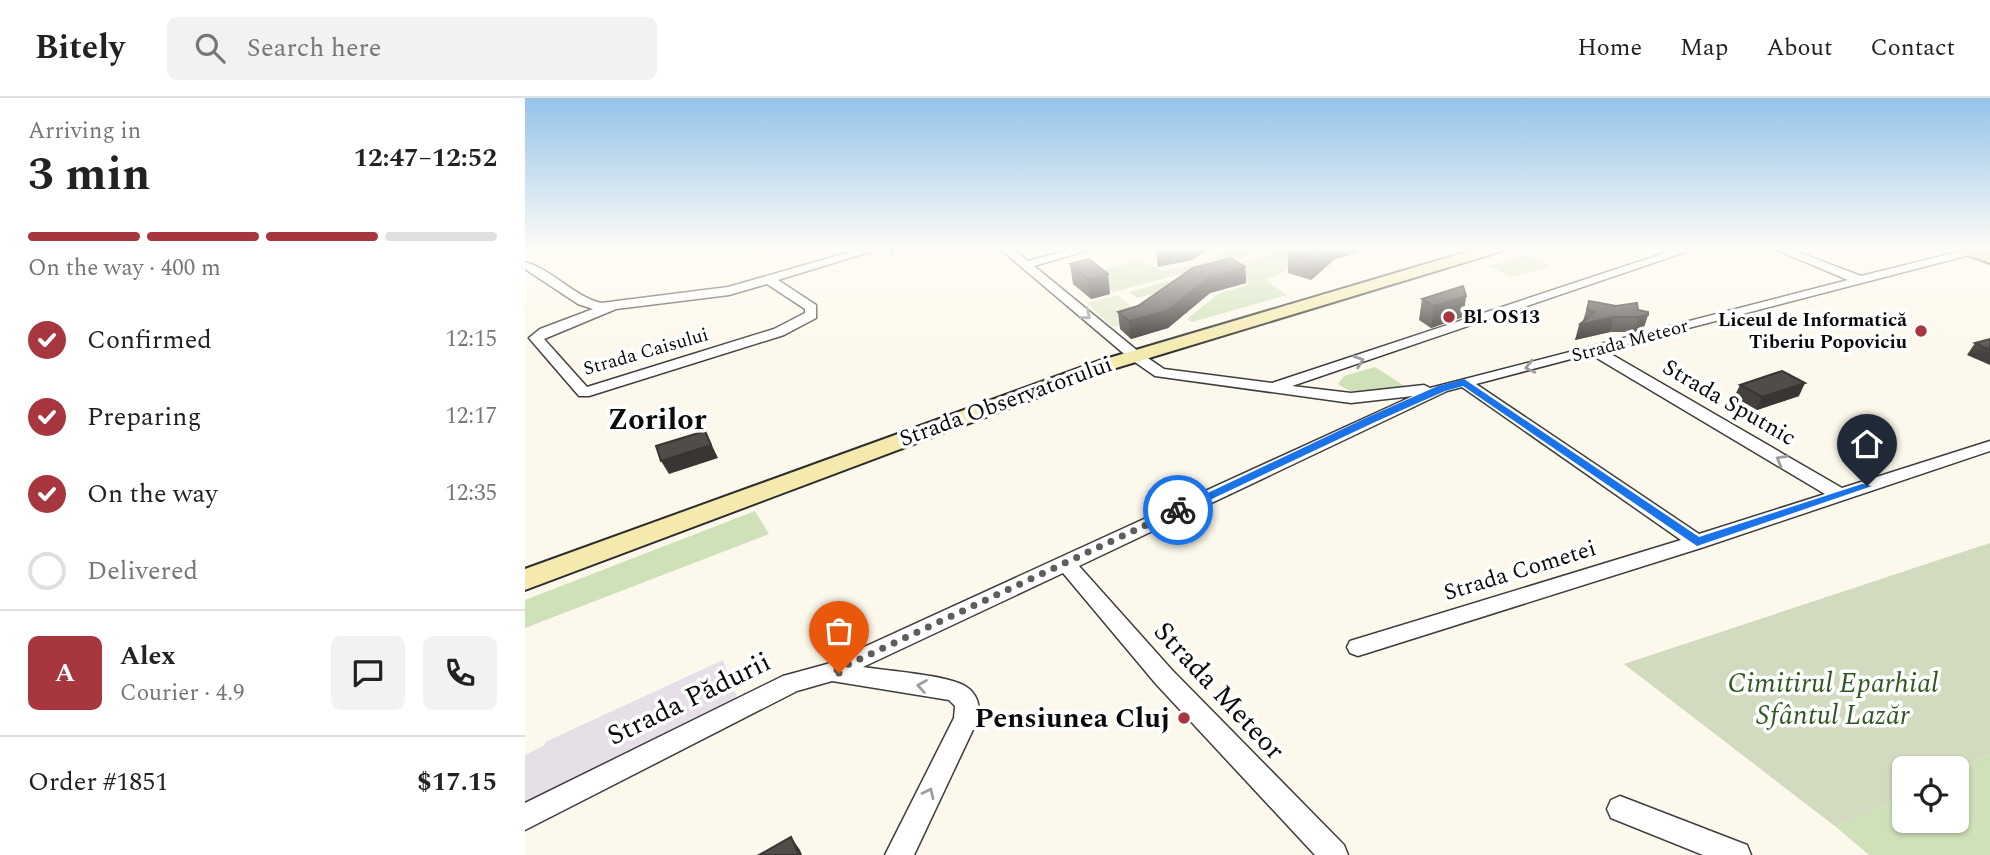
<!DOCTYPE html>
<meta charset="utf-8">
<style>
body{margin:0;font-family:Spectral,serif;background:#f2f2f2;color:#222;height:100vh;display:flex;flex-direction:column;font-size:26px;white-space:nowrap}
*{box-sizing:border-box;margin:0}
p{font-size:23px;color:#767676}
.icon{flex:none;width:38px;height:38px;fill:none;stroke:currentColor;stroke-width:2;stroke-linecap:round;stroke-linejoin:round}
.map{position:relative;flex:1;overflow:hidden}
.panel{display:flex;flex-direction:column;background:#fff;width:525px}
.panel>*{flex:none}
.tools{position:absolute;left:1367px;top:658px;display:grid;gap:14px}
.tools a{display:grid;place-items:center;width:77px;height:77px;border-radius:10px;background:#fff;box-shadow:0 2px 5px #0004;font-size:35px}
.pin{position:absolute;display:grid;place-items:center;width:60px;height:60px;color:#fff;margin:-72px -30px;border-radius:50% 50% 50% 0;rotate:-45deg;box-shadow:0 0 7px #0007}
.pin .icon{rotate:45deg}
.courier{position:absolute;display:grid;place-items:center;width:70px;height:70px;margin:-35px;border:5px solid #1a73e8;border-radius:50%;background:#fff;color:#222;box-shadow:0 2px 9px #0007}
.summary em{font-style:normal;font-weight:700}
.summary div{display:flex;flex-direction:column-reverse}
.summary{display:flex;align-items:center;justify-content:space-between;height:119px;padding:0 28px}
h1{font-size:46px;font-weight:700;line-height:52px}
.bar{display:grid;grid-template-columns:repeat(4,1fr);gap:10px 7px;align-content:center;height:84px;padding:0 28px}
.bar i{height:9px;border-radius:5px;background:#e0e0e0}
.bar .on{background:#a7363f}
.bar p{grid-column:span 4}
.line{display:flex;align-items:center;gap:18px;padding:0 28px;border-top:2px solid #e0e0e0}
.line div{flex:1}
.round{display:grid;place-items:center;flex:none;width:74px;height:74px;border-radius:10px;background:#f2f2f2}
ol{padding:0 28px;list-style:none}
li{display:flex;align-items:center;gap:21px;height:77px}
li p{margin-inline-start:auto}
li .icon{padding:7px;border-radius:50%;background:#a7363f;color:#fff;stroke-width:4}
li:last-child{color:#767676}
li i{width:38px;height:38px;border:4px solid #e0e0e0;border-radius:50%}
header{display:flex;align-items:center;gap:42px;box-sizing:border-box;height:98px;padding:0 35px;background:#fff;border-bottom:2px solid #e0e0e0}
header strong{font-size:33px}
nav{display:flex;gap:38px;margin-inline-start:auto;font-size:24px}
.search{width:490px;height:63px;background:#f2f2f2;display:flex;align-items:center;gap:18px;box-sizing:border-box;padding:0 24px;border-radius:10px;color:#767676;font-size:26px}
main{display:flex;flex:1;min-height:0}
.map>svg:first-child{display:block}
</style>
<header>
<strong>Bitely</strong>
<div class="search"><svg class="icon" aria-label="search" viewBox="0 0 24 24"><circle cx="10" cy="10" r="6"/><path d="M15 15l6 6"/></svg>Search here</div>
<nav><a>Home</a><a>Map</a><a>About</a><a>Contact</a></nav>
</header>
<main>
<section class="panel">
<div class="summary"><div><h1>3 min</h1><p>Arriving in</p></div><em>12:47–12:52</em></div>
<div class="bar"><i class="on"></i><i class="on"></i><i class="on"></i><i></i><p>On the way · 400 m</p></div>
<ol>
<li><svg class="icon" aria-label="check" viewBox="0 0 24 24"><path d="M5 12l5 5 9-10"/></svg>Confirmed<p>12:15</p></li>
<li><svg class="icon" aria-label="check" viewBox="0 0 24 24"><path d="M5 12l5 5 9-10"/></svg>Preparing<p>12:17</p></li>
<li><svg class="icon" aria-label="check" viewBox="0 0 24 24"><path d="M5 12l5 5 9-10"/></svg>On the way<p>12:35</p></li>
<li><i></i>Delivered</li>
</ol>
<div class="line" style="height:126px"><b class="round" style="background:#a7363f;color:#fff">A</b><div><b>Alex</b><p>Courier · 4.9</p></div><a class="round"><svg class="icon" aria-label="chat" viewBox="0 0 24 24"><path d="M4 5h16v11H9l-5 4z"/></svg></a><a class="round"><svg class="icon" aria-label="phone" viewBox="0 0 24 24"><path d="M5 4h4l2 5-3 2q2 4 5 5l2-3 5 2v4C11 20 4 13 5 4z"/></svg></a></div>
<div class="line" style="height:91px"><div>Order #1851</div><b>$17.15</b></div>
</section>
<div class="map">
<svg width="1465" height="757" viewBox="0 0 1465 757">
<rect width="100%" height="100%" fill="#fcf8eb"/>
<!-- industrial -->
<path fill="#e7dfe8" d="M 198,562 L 213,602 L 0,705 L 0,657 L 20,647 L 20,644 Z"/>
<!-- green -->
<g fill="#cfe1b9">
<path d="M 699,150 L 743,150 L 746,152 L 588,194 L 563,176 L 617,162 L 637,173 L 676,166 Z"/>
<path d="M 771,150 L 799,150 C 776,156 764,175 740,182 L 762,197 L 667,224 L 662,221 L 693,196 L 725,186 L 706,174 L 612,200 L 604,194 Z"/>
<path d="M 1001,157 L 1025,168 L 988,179 L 964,168 Z"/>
<path d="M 850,269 L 886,292 C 862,294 833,302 813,286 L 819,278 Z"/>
<path d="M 230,413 L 244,436 L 0,530 L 0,502 Z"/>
<path d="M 1465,656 L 1465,757 L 1344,757 L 1311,729 L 1379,697 L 1379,723 L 1432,723 L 1432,672 Z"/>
</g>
<!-- cemetery -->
<path fill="#d2dabf" d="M 1465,445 L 1465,656 L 1432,672 L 1379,670 L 1379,697 L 1311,729 L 1099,566 Z"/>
<!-- pitch -->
<path fill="#e0eaca" d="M 592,197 L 620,219 L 588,229 L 562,205 Z"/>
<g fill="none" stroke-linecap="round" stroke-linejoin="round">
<!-- stream -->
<path stroke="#478fba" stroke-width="3.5" d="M 359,150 L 367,155"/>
<!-- street casing -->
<g stroke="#3d3d3d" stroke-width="3">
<g id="street">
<path d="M 339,150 L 357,150 L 253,182 L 291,207 L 291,220 L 259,237 L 64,298 L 54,298 L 4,240 L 15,231 L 68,211 L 53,206 L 0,171 L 0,164 C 28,172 48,198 76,205 L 203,189 ZM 242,186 L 280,211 L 280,215 L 249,231 L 62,289 L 19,241 L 91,211 L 204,197 Z"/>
<path d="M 474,150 L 487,150 L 503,163 L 552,150 L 570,150 L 509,168 L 614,254 L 639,271 L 747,285 L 1155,150 L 1172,150 L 767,288 L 826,295 L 899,287 L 905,290 L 1323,182 L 1247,150 L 1262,150 L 1336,178 L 1449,150 L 1454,153 L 1452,155 L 1079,252 L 1317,390 L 1465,343 L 1465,353 L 1179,449 L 833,558 L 825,555 L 822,549 L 825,543 L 1156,442 L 937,289 L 922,293 L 554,468 L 647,572 L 819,747 L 823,757 L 790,757 L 631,586 L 538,475 L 338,569 C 362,573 422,577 440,588 C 452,595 456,608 453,621 L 389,757 L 360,757 L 429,620 L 430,608 L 424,602 L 307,583 L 272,593 L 0,732 L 0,705 L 258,578 L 302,566 L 888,298 L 826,305 L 630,278 L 604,260 ZM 1065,256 L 1300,396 L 1174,436 L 951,286 Z"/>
<path d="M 1095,698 L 1222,747 L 1226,757 L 1178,757 L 1086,720 L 1082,711 L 1086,702 Z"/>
</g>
</g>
<!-- secondary casing -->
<g stroke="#2c2c2c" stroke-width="4">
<path id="secondary" d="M 955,150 L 979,150 L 977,153 L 591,270 L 0,492 L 0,471 L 577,262 Z"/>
</g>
<!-- primary casing -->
<g stroke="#1b1b1b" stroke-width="4">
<path id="primary" d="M 1431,150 L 1456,150 L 1465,154 L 1465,165 L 1434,154 Z"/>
</g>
<!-- street -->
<use href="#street" fill="#fff" fill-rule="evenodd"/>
<!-- secondary -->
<use href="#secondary" fill="#f4eaae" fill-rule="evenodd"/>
<!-- primary -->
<use href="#primary" fill="#e6c671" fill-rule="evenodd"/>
</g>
<!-- wall -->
<g fill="#46413e">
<path d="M 771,150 L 839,150 L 838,153 L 810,161 L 786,182 L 763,175 L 763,156 Z"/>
<path d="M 886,150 L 903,150 L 901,153 Z"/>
<path d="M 545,166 L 585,196 L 566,201 L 548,186 Z"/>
<path d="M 720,169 L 721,185 L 685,195 L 643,230 L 606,241 L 595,231 L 593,214 L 613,208 Z"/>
<path d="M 941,198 L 938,219 L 906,230 L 894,222 L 897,201 Z"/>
<path d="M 1064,203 L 1123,217 L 1118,232 L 1109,234 L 1085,234 L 1050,242 L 1058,223 Z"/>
<path d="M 1465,241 L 1465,267 L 1442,257 L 1450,245 Z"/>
<path d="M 1215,287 L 1274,298 L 1232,312 L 1209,299 Z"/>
</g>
<!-- shaded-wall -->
<g fill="#393532">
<path d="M 631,150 L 686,150 L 667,162 L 633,169 Z"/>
<path d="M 801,150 L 839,150 L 838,153 L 810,161 L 786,182 L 787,162 Z"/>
<path d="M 720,169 L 721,185 L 685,195 L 643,230 L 606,241 L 604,223 L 685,179 Z"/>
<path d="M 583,176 L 585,196 L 566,201 L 563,181 Z"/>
<path d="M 941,198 L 938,219 L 906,230 L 909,208 Z"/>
<path d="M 1123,217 L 1118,232 L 1109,234 L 1114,219 Z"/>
<path d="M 1089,219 L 1085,234 L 1050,242 L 1054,227 Z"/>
<path d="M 1280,285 L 1274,298 L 1232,312 L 1237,299 Z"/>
<path d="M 180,333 L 193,360 L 144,376 L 136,363 Z"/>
<path d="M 266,739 L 275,752 L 277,757 L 274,757 Z"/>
</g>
<!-- building -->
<g fill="#514c48" stroke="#393532" stroke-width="2">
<path d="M 771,150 L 801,150 L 787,162 L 763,156 Z"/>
<path d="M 706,160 L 720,169 L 685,179 L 642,213 L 604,223 L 593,214 L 613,208 L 668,170 Z"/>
<path d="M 564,161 L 583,176 L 563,181 L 545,166 Z"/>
<path d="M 938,188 L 941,198 L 909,208 L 897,201 Z"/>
<path d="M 1064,203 L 1091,208 L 1112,205 L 1113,212 L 1123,214 L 1123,217 L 1114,219 L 1089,219 L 1054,227 L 1069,214 L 1062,212 Z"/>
<path d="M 1465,241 L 1465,252 L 1450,245 Z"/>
<path d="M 1257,273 L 1280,285 L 1237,299 L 1215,287 Z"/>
<path d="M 180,333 L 186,347 L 136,363 L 131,348 Z"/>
<path d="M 266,739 L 274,757 L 234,757 Z"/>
</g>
<!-- one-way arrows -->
<defs><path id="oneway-chevron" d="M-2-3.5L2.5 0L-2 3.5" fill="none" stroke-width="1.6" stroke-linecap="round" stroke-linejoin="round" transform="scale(1.75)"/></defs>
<g stroke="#9d9d9d">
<use href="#oneway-chevron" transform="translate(561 217) rotate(39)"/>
<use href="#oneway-chevron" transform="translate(834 263) rotate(-19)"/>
<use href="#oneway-chevron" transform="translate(1005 269) rotate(167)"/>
<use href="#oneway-chevron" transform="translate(1256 362) rotate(-150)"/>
<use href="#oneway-chevron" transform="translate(397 588) rotate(-171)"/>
<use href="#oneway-chevron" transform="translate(404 695) rotate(-65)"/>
</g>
<!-- sky -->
<linearGradient id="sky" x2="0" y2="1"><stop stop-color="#94c3ea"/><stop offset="0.59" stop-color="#fefcf6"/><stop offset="1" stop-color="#fefcf6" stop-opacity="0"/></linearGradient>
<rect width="1465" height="256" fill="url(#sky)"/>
<!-- route -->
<path fill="#1a73e8" d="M 939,281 L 1174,439 L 1337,386 L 1347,388 L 1172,448 L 938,288 L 920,293 L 850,324 L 657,415 L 649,415 L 647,412 L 843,319 L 913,288 Z"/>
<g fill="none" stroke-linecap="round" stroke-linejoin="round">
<!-- done -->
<path stroke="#5f5d59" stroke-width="7" stroke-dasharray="0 12.6" d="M 314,575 L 307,574 L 653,412"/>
</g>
<!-- markers -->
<g fill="#a7363f" stroke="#fff" stroke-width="2.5">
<circle cx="924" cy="219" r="7"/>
<circle cx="1396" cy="233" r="7"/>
<circle cx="659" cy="620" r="7"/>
</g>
<g text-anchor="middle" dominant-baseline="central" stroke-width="7" stroke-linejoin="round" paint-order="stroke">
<!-- far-poi labels -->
<g font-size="19" font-weight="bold" fill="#0a0a0a" stroke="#fff" text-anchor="start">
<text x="938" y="219">Bl. OS13</text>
<text x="1382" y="222" text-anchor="end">Liceul de Informatică<tspan x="1382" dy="22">Tiberiu Popoviciu</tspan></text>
</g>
<!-- far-street labels -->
<g font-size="19" fill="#0a0a0a" stroke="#fff">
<text transform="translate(1105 243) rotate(-15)">Strada Meteor</text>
<text transform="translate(121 254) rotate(-16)">Strada Caisului</text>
</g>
<!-- street labels -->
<g font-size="23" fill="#0a0a0a" stroke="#fff">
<text transform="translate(481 304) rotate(-20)">Strada Observatorului</text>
<text transform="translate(1204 305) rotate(30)">Strada Sputnic</text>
<text transform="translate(995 473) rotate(-17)">Strada Cometei</text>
</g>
<!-- near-park labels -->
<g font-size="28" font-style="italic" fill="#315824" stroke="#fff">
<text x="1308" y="585">Cimitirul Eparhial<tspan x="1308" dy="32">Sfântul Lazăr</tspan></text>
</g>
<!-- near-street labels -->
<g font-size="28" fill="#0a0a0a" stroke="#fff">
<text transform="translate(694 593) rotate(47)">Strada Meteor</text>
<text transform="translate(164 601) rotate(-26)">Strada Pădurii</text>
</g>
<!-- near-poi labels -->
<g font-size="28" font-weight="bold" fill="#0a0a0a" stroke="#fff" text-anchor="end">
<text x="645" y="620">Pensiunea Cluj</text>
</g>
<!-- district labels -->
<g font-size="30" font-weight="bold" fill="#0a0a0a" stroke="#fff">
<text x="132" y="322">Zorilor</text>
</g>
</g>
</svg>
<div class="tools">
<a><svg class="icon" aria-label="locate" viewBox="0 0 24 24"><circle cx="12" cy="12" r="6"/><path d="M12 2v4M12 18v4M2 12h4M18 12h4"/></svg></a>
</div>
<div class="pin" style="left:314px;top:575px;background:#ea580c"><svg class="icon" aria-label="bag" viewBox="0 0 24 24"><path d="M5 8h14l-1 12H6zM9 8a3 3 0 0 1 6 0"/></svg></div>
<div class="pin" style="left:1342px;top:388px;background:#1f2937"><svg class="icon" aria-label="home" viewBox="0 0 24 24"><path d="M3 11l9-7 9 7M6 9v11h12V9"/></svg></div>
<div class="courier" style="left:653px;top:412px"><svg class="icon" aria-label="bike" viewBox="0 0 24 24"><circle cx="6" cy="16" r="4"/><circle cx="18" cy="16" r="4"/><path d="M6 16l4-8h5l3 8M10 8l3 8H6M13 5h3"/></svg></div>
</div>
</main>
